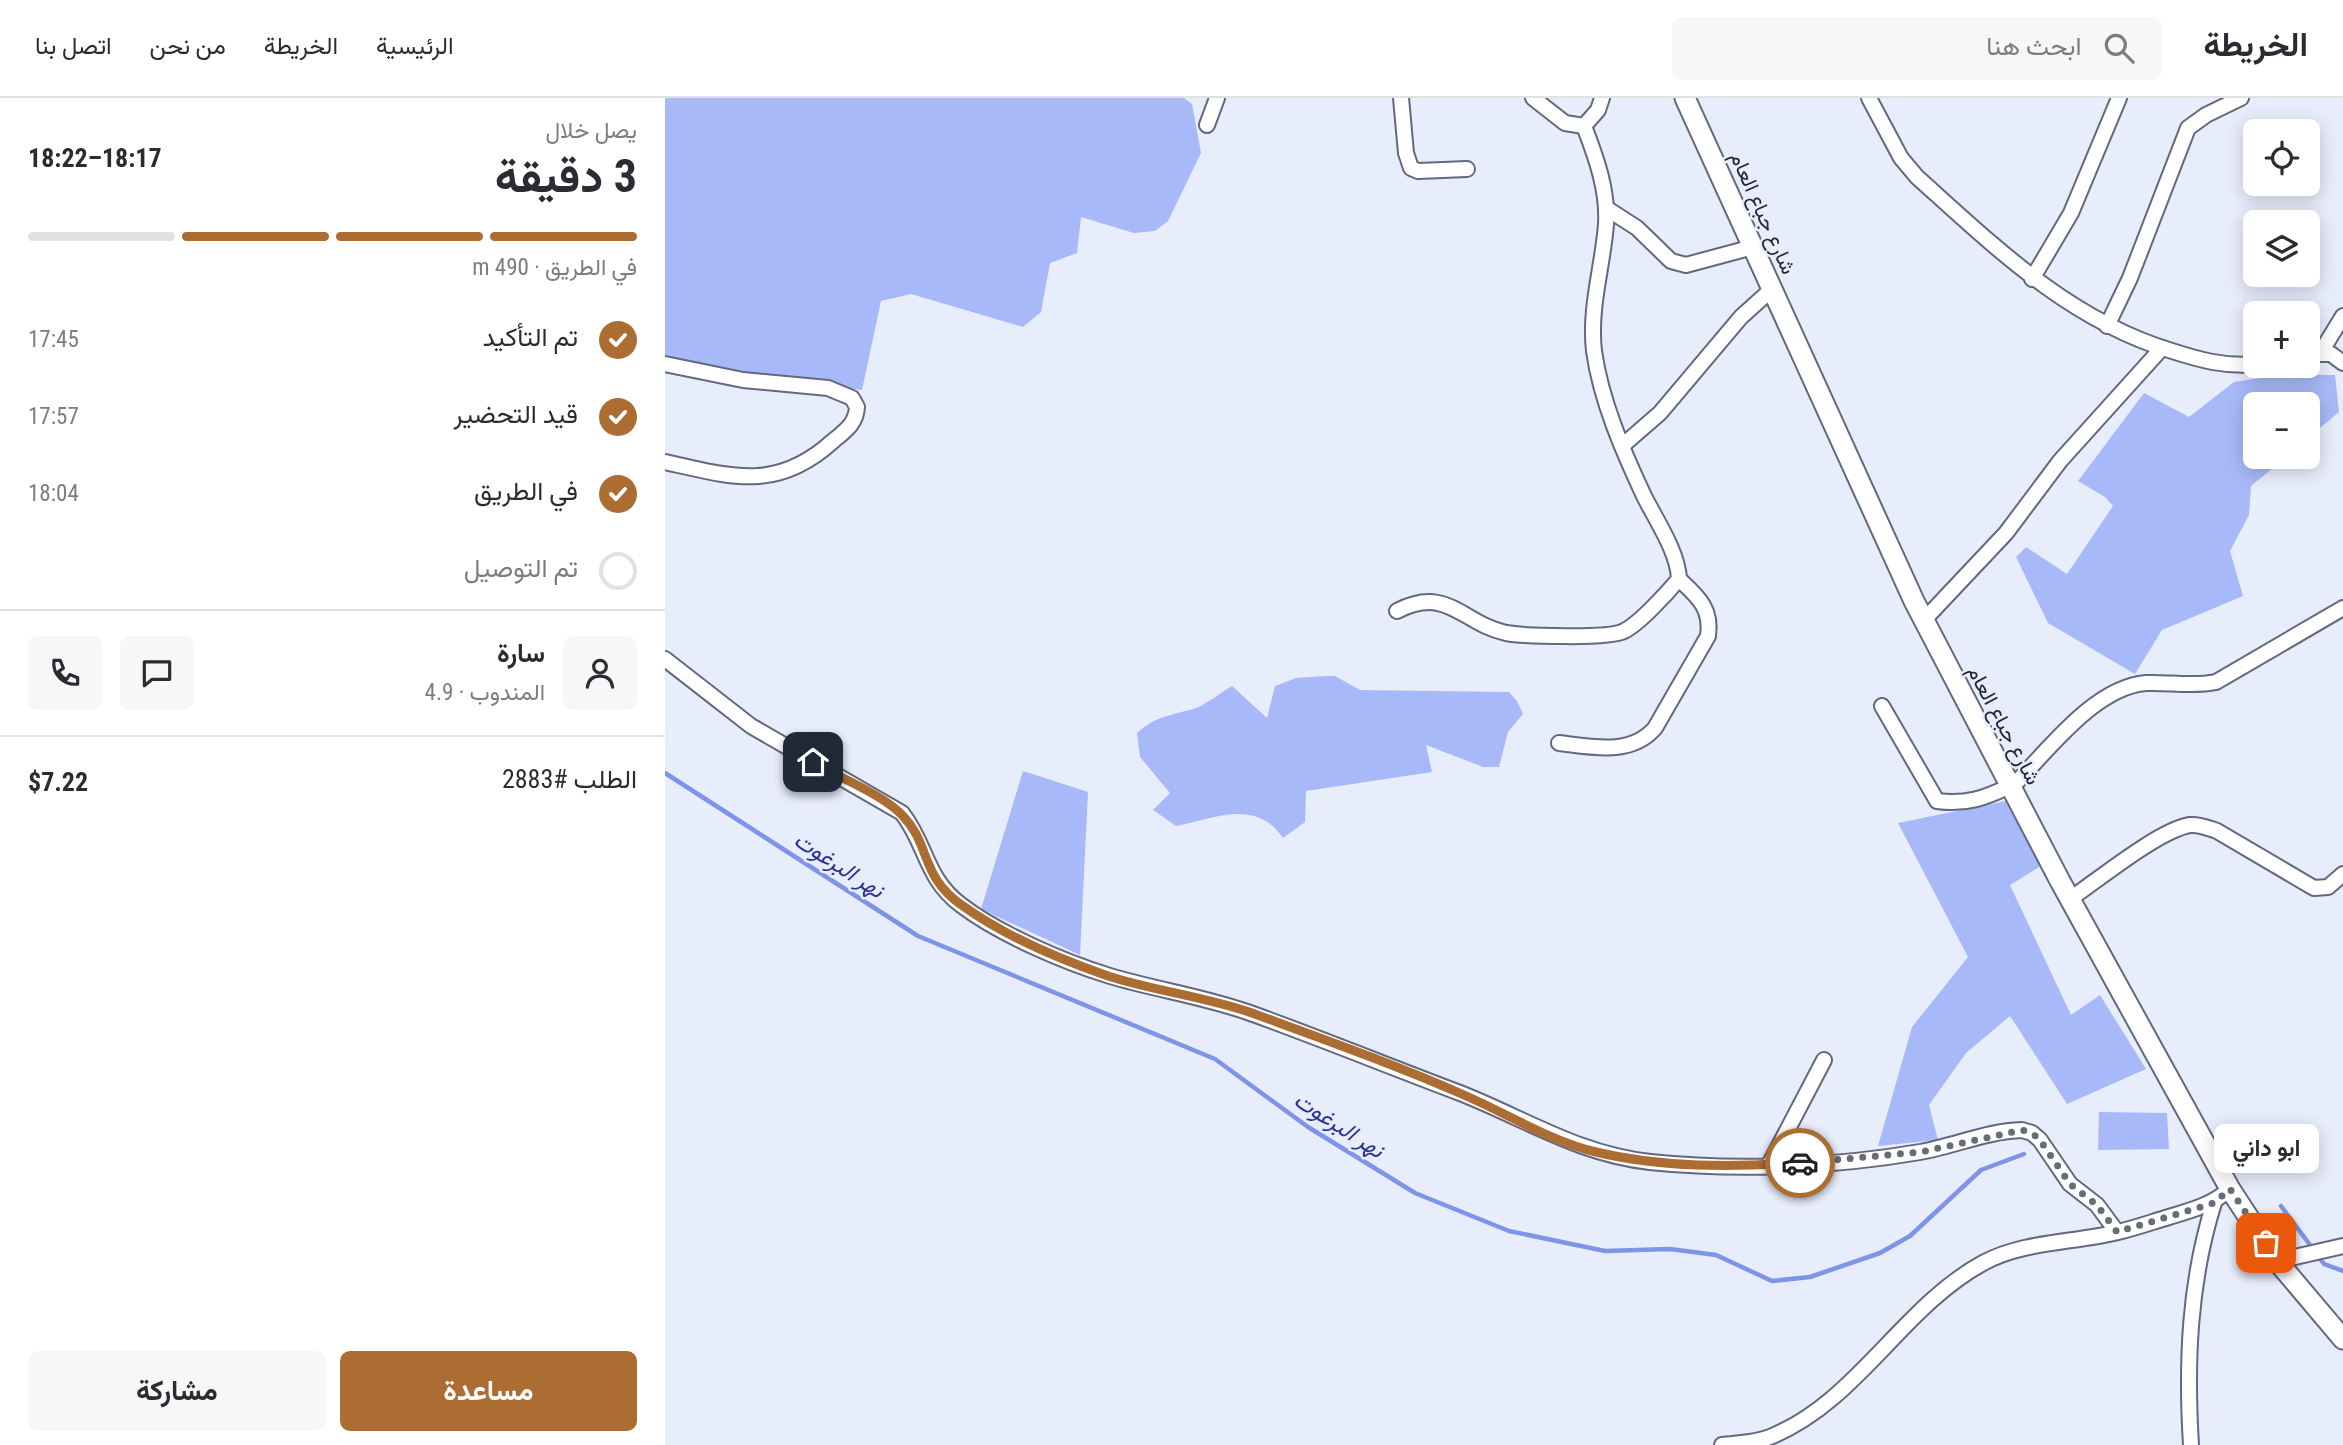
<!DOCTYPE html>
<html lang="ar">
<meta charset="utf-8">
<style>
body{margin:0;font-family:"Roboto Condensed",Vazirmatn,sans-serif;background:#f7f7f7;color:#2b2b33;direction:rtl;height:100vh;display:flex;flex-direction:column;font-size:26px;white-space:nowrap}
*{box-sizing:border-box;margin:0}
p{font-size:23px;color:#7c7c81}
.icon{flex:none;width:38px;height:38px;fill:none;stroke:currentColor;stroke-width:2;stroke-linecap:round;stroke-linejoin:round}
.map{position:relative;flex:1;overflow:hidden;direction:ltr}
.panel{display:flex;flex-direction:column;background:#fff;width:665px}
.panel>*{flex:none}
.tools{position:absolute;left:1578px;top:21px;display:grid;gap:14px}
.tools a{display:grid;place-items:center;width:77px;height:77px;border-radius:10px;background:#fff;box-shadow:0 4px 18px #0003;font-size:35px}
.pin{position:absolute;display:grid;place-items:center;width:60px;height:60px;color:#fff;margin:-30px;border-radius:14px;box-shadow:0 4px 10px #0006}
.courier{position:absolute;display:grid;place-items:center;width:70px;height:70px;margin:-35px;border:5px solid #ab6d32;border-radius:50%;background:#fff;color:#222;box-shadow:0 2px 9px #0007}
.bubble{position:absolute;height:49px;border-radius:10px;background:#fff;box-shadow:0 4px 18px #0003;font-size:23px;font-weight:700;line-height:49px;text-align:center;direction:rtl}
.headline em{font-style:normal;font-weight:700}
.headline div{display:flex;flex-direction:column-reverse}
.headline{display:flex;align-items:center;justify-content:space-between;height:119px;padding:0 28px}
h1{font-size:46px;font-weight:700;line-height:52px}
.bar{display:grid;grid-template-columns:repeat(4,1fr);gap:10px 7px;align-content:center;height:84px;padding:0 28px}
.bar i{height:9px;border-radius:5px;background:#e1e1e2}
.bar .current{background:#ab6d32}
.bar p{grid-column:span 4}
.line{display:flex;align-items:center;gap:18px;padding:0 28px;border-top:2px solid #e1e1e2}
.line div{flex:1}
.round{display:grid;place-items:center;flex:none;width:74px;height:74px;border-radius:10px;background:#f7f7f7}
ol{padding:0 28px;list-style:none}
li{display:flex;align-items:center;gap:21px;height:77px}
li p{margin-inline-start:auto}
li .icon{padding:7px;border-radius:50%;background:#ab6d32;color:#fff;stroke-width:4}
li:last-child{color:#7c7c81}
li i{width:38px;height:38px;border:4px solid #e1e1e2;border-radius:50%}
.cta{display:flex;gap:14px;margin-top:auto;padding:14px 28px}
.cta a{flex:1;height:80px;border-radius:10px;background:#ab6d32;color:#fff;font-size:28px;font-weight:700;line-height:80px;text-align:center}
.cta a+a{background:#f7f7f7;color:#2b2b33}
header{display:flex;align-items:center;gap:42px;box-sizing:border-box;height:98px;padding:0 35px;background:#fff;border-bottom:2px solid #e1e1e2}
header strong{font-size:33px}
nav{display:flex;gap:38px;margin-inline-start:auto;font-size:24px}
.search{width:490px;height:63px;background:#f7f7f7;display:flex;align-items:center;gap:18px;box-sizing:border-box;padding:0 24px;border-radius:10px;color:#7c7c81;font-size:26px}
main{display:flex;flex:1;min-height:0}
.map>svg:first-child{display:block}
</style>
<header>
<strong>الخريطة</strong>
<div class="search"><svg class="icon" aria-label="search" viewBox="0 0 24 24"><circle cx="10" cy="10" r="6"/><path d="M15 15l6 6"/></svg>ابحث هنا</div>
<nav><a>الرئيسية</a><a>الخريطة</a><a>من نحن</a><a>اتصل بنا</a></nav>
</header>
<main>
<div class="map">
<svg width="1678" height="1347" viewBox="0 0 1678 1347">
<rect width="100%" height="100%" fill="#e8edfc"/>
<!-- green -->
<g fill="#a7b9f9">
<path d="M 0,0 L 519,0 L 527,6 L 536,55 L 503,123 L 490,133 L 469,135 L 416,119 L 412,155 L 385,165 L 376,214 L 358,229 L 246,196 L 216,203 L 197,292 L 79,275 L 0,258 Z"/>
<path d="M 1615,277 L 1670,277 L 1674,314 L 1643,340 L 1643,306 L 1591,306 L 1591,359 L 1621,359 L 1586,388 L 1584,417 L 1565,453 L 1578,498 L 1497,532 L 1470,576 L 1383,525 L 1351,459 L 1361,449 L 1402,476 L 1448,408 L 1440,399 L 1413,383 L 1479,295 L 1524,319 L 1569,284 Z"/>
<path d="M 661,578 L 670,578 L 695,592 L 844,594 L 852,603 L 858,616 L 843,634 L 834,669 L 818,669 L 761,647 L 767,674 L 641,693 L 640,724 L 618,740 C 591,700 550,720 511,728 L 488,712 L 505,695 L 475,659 L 472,635 C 491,618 504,618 528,611 C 541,607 555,595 567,588 L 602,620 L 610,588 L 631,580 Z"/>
<path d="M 358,673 L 423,694 L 415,857 L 316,811 Z"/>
<path d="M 1341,703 L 1376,768 L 1345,787 L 1406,917 L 1435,897 L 1481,971 L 1402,1006 L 1345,918 L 1301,955 L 1264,1007 L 1273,1042 L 1213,1048 L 1247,929 L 1303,859 L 1233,725 Z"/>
<path d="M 1434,1014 L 1502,1015 L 1504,1051 L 1433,1052 Z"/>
</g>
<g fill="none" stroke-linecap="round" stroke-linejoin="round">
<!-- stream -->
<g stroke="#7e94e8" stroke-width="4.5">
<path d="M 0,675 L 253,838 L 550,961 L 643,1029 L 750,1095 L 844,1133 L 940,1153 L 1005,1151 L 1051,1157 L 1107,1183 L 1145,1179 L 1215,1155 L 1245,1138 L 1316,1072 L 1359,1056"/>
<path d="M 1555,1034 L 1566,1039"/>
<path d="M 1616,1108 L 1648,1151"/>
<path d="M 1653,1158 L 1659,1166 L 1678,1173"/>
</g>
<!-- minor casing -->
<g stroke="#62697f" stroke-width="18">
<g id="minor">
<path d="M 736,0 L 741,55 L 746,70 L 753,73 L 802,71"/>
<path d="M 868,0 L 900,25 L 919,28 L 933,12 L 937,0"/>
<path d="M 1204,0 L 1236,60 L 1252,79 C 1330,149 1404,222 1507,253 C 1535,262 1560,269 1591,266"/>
<path d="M 542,27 L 552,0"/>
<path d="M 941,110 L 972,130 L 1006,163 L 1021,167 L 1088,149"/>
<path d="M 1367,181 L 1406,115 L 1454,0"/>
<path d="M 1442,228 L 1465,180 L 1523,30 L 1541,17 L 1576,0"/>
<path d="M 1656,254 L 1678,218"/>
<path d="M 1643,256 L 1666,256 L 1678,265"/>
<path d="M 0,266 L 78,282 L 163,290 L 187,300 L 192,309 C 191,326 180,333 168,343 C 112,394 67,379 0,364"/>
<path d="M 957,348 L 995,315 L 1076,219 L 1107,191"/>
<path d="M 732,513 C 783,487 796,525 841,535 C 859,538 945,541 959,533 C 974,526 1003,494 1014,481 C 1013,454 991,422 979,398 C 958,353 936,303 929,253 C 924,209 938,168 941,126 C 943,92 931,59 919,28"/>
<path d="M 1259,522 L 1341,435 L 1395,363 L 1497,250"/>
<path d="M 0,561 L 86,628 L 237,715 C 262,747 260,780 296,807 C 334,836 399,864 445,878 C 492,892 542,899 588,916 C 657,941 726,969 795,995 C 861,1021 913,1056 985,1064 C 1073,1073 1168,1069 1255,1054 C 1289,1048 1323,1033 1357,1032 L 1367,1035 L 1375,1042 L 1405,1086 L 1432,1107 L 1452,1134"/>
<path d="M 1217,608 L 1272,703 C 1301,707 1320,700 1345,688"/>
<path d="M 894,645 C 927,649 966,658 990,630 L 1043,538 C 1047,510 1033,499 1014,481"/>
<path d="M 1346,690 C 1381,655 1429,589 1481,585 C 1505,584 1527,589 1551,584 L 1678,510"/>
<path d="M 1405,801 C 1433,782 1494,732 1525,727 C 1535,726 1543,730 1552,733 L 1649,790 L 1663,789 L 1678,776"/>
<path d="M 1104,1067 L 1159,962"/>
<path d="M 1612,1163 L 1678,1148"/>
<path d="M 1057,1347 C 1072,1345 1091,1345 1105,1339 C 1192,1304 1237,1209 1318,1165 C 1358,1143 1409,1145 1453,1134 C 1470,1130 1487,1124 1504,1119 C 1527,1112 1547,1107 1565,1091"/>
<path d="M 1526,1347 C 1521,1265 1524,1184 1549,1105"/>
</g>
</g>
<!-- major casing -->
<g stroke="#62697f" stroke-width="23">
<path id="major" d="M 1020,0 L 1249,503 L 1395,783 L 1565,1091 L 1612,1163 L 1678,1241"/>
</g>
<!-- minor -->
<use href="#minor" stroke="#fff" stroke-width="14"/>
<!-- major -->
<use href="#major" stroke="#fff" stroke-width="19"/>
</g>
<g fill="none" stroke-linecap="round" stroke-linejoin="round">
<!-- done -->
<path stroke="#696c77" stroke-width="7" stroke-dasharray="0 12.6" d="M 1135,1065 L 1256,1054 L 1357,1032 L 1367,1035 L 1375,1042 L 1405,1086 L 1432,1107 L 1452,1134 L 1549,1105 L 1565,1091 L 1601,1145"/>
<!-- route -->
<path stroke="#ab6d32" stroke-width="9" d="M 148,664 C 174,680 218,696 238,718 C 266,747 255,779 298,808 C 340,838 394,861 443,878 C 490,893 541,899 587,915 C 658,941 731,967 799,997 C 843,1016 885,1043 931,1054 C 997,1070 1068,1069 1135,1065"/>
</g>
<g text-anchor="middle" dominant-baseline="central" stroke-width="5" stroke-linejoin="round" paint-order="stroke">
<!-- street labels -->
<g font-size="21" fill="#242630" stroke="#e8edfc">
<text transform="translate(1098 115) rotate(66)">شارع جباع العام</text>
<text transform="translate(1339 627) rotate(62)">شارع جباع العام</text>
</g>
<!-- water labels -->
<g font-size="23" font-style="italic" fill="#283394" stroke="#e8edfc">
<text transform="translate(174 767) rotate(33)">نهر البرغوت</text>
<text transform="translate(674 1027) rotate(33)">نهر البرغوت</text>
</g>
</g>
</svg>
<div class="tools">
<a><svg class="icon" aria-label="locate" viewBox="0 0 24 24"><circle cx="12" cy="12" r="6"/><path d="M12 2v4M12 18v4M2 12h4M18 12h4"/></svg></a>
<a><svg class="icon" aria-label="layers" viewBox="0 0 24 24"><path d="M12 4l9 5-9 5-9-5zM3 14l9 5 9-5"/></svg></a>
<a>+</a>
<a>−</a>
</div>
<div class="pin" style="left:1601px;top:1145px;background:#ea580c"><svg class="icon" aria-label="bag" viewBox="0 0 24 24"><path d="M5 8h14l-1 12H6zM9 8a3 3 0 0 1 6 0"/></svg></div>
<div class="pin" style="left:148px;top:664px;background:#1f2937"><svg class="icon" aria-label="home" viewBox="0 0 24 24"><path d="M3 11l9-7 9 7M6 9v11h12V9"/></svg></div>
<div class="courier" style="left:1135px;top:1065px"><svg class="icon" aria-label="car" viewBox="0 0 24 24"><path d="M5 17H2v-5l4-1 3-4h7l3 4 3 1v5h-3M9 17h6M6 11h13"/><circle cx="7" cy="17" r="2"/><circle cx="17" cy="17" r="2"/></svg></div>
<div class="bubble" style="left:1549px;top:1026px;width:105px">ابو داني</div>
</div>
<section class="panel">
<div class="headline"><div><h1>3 دقيقة</h1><p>يصل خلال</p></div><em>18:17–18:22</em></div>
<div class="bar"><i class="current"></i><i class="current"></i><i class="current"></i><i></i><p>في الطريق · 490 m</p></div>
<ol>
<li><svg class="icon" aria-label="check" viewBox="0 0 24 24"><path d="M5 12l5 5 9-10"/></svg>تم التأكيد<p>17:45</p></li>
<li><svg class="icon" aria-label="check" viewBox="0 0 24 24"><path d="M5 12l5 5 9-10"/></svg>قيد التحضير<p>17:57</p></li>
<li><svg class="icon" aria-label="check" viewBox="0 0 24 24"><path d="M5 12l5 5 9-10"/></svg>في الطريق<p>18:04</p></li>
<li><i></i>تم التوصيل</li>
</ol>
<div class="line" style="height:126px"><a class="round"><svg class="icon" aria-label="person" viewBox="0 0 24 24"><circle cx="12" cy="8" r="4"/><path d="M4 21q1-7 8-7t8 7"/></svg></a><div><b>سارة</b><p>المندوب · 4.9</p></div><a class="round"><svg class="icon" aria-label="chat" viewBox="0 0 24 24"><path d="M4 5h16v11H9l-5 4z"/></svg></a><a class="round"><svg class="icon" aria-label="phone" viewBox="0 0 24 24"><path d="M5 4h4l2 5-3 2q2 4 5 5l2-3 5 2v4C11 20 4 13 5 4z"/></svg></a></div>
<div class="line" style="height:91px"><div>الطلب #2883</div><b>$7.22</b></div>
<div class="cta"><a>مساعدة</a><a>مشاركة</a></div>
</section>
</main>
